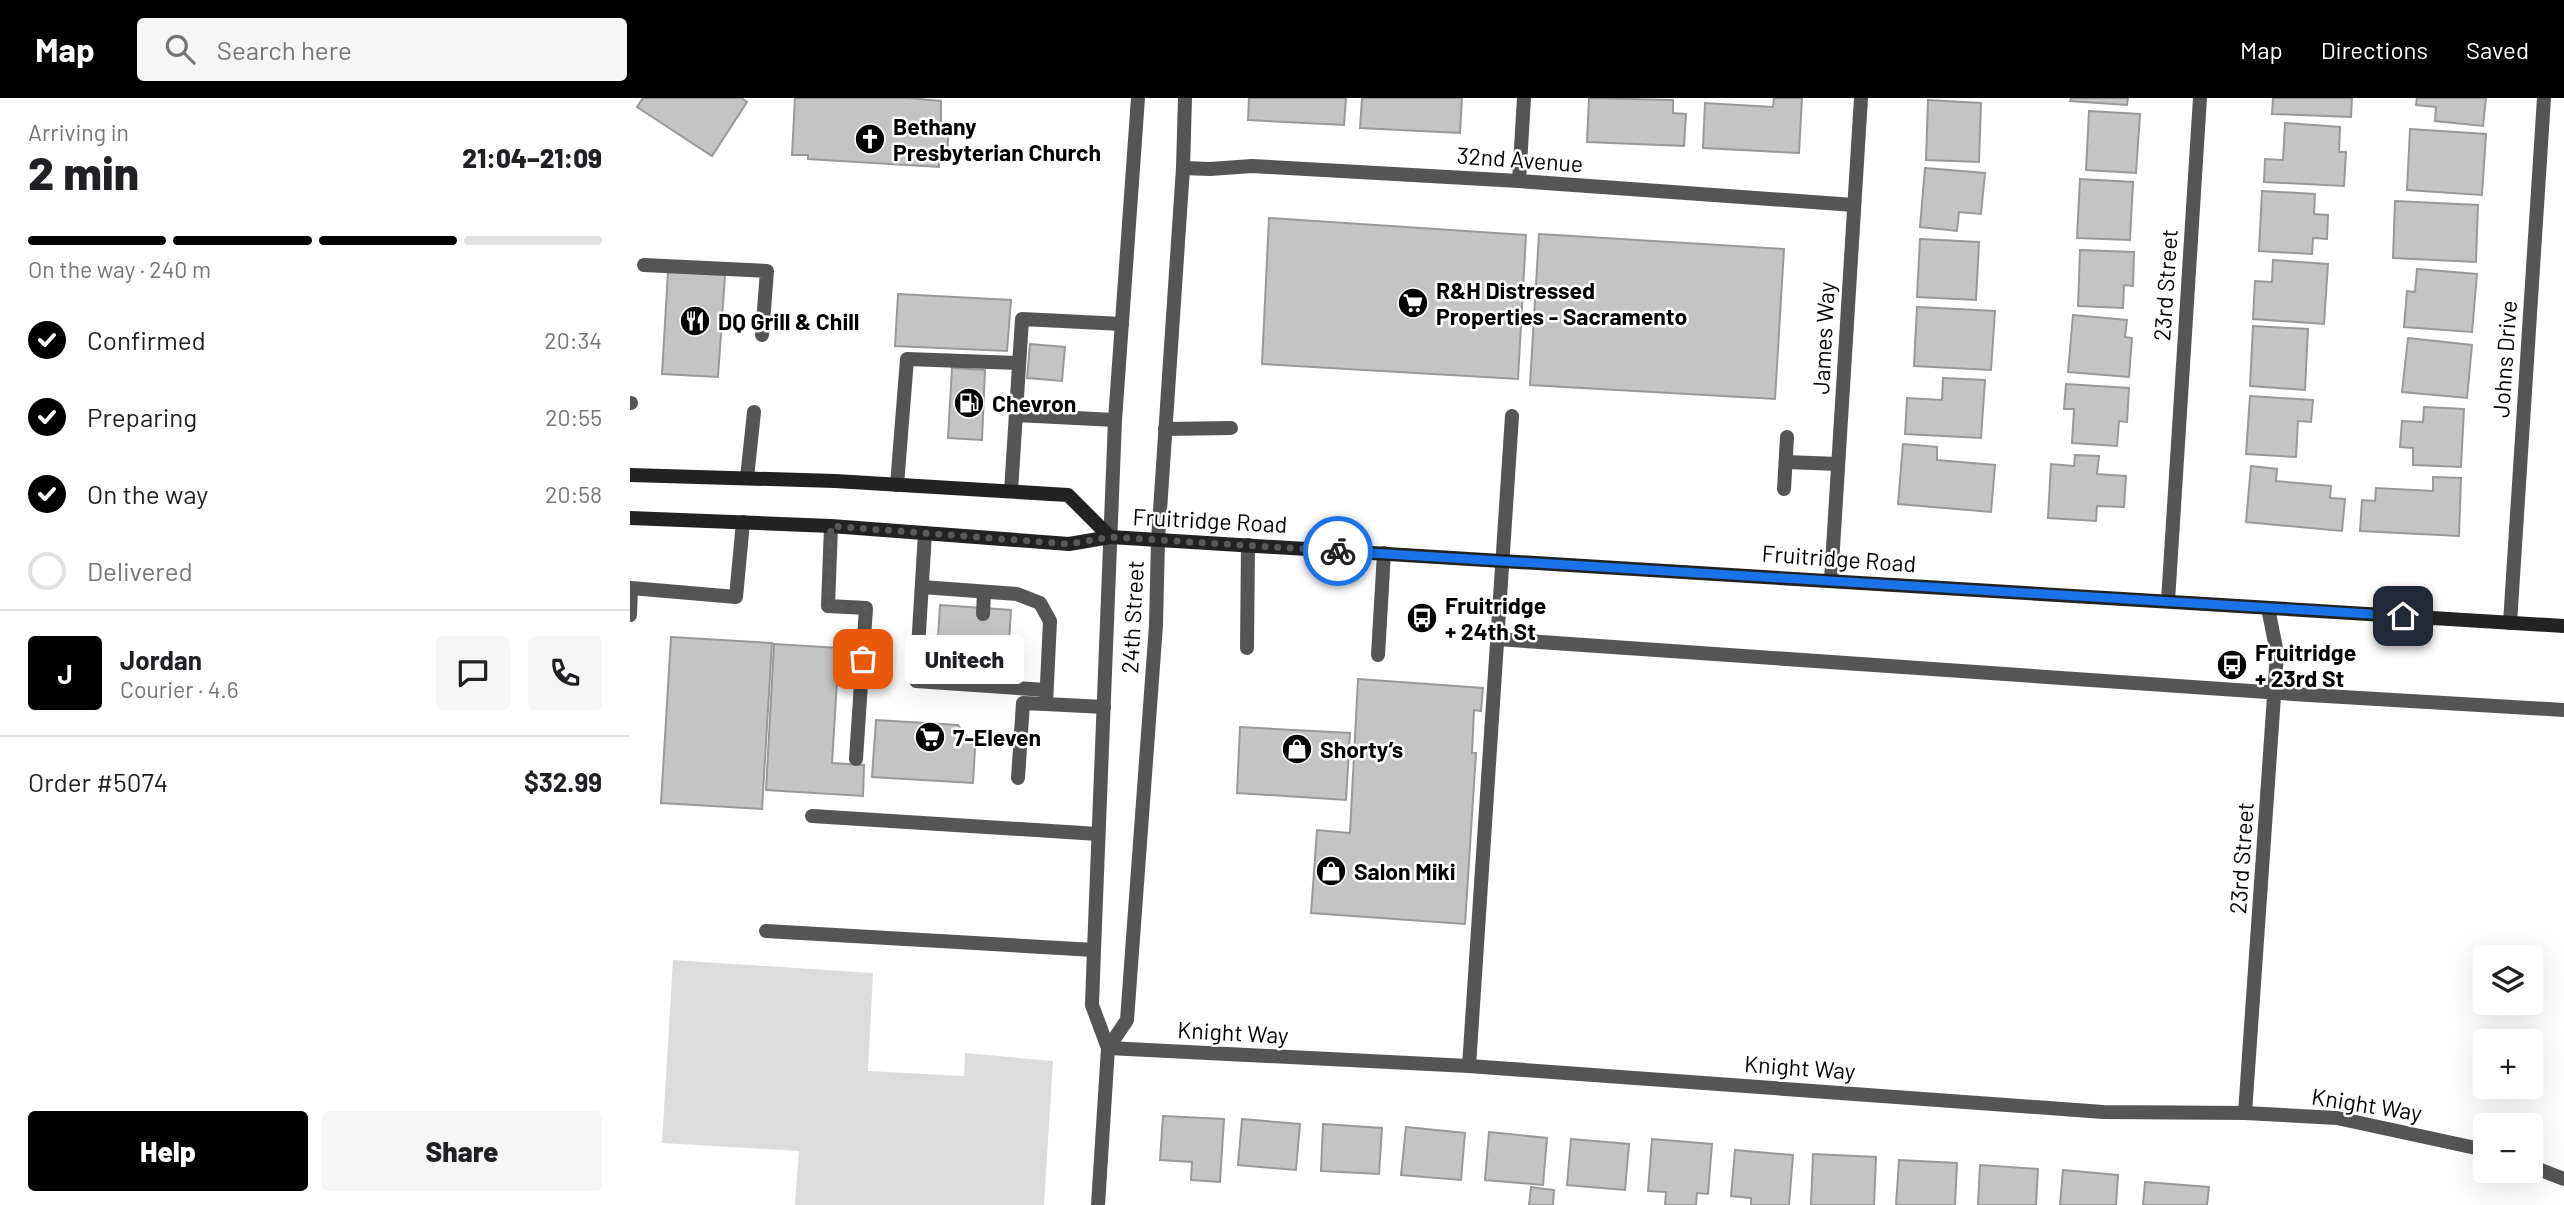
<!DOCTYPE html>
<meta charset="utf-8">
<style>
body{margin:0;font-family:Barlow,sans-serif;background:#f6f6f6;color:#202124;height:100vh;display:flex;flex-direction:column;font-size:26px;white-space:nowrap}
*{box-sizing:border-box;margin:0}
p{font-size:23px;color:#757577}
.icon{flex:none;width:38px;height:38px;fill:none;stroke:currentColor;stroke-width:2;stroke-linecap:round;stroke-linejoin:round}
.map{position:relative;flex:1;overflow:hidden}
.drawer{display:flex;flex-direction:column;background:#fff;width:630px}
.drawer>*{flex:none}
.buttons{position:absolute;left:1843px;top:847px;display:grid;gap:14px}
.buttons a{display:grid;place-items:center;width:70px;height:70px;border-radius:7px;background:#fff;box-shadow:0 7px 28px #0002;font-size:35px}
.pin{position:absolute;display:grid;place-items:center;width:60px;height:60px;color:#fff;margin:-30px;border-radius:14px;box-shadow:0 4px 10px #0006}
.courier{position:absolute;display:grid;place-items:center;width:70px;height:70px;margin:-35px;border:5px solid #1a73e8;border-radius:50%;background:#fff;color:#222;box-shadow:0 2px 9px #0007}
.bubble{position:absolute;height:49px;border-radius:7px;background:#fff;box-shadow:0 7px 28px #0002;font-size:23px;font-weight:800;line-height:49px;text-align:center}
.headline em{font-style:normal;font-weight:800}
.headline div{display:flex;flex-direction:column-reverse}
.headline{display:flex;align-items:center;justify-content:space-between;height:119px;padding:0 28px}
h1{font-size:46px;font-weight:800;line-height:52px}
.bar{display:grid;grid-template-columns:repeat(4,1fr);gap:10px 7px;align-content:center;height:84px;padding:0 28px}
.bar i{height:9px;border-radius:5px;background:#e0e0e0}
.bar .selected{background:#000}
.bar p{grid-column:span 4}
.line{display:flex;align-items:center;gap:18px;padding:0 28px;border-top:2px solid #e0e0e0}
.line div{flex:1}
.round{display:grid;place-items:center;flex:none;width:74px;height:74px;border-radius:7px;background:#f6f6f6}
ol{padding:0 28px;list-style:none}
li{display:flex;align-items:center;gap:21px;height:77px}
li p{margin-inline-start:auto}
li .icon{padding:7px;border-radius:50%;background:#000;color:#fff;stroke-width:4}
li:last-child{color:#757577}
li i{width:38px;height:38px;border:4px solid #e0e0e0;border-radius:50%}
.primary-button{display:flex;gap:14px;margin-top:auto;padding:14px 28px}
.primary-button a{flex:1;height:80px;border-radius:7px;background:#000;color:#fff;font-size:28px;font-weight:800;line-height:80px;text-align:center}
.primary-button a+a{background:#f6f6f6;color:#202124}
header{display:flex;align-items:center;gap:42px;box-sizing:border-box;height:98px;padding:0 35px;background:#000;color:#fff}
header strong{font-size:33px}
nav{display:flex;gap:38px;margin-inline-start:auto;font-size:24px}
.search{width:490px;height:63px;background:#f6f6f6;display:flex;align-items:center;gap:18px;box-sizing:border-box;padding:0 24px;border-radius:7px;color:#757577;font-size:26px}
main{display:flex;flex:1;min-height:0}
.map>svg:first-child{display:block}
</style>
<header>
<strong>Map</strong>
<div class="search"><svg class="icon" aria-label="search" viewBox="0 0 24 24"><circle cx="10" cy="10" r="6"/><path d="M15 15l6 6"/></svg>Search here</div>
<nav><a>Map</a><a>Directions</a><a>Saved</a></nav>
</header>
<main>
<section class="drawer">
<div class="headline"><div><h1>2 min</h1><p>Arriving in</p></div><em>21:04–21:09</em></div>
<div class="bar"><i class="selected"></i><i class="selected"></i><i class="selected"></i><i></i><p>On the way · 240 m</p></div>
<ol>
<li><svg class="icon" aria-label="check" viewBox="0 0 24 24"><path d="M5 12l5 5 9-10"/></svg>Confirmed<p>20:34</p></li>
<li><svg class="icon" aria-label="check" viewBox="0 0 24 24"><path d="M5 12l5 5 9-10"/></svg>Preparing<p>20:55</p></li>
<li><svg class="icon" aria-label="check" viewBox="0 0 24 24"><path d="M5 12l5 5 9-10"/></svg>On the way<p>20:58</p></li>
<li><i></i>Delivered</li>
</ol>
<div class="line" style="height:126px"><b class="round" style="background:#000;color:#fff">J</b><div><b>Jordan</b><p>Courier · 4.6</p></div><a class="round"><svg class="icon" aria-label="chat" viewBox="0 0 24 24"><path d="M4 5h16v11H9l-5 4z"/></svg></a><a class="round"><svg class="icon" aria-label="phone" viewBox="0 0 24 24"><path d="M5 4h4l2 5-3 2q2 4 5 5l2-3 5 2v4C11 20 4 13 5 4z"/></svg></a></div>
<div class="line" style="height:91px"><div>Order #5074</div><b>$32.99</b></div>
<div class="primary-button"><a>Help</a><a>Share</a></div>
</section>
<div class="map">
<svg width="1934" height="1107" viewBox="0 0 1934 1107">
<rect width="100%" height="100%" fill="#fff"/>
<!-- green -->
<path fill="#dcdcdc" d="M 43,862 L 243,875 L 238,973 L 334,978 L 335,955 L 423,963 L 414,1107 L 165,1107 L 169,1053 L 32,1045 Z"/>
<!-- building -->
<g fill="#c4c4c4" stroke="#999" stroke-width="2">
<path d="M 13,0 L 111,0 L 117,4 L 82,58 L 7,9 Z"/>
<path d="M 165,0 L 278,0 L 311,3 L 311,24 L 319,24 L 317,61 L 309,61 L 309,69 L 178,61 L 178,57 L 162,57 Z"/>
<path d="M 619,0 L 716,0 L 714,27 L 618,22 Z"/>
<path d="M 732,0 L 832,0 L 830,35 L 730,30 Z"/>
<path d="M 959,0 L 1043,2 L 1043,15 L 1056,16 L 1054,48 L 957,44 Z"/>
<path d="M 1144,0 L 1172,0 L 1169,55 L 1073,50 L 1075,5 L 1143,9 Z"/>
<path d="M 1441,0 L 1498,0 L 1497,7 L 1440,3 Z"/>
<path d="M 1643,0 L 1722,0 L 1721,19 L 1642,16 Z"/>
<path d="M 1787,0 L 1856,0 L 1853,28 L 1805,23 L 1806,9 L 1786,7 Z"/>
<path d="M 1298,2 L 1351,5 L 1349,64 L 1296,62 Z"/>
<path d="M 1459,13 L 1510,16 L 1506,75 L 1456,72 Z"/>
<path d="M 1655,25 L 1710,29 L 1709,54 L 1716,54 L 1714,88 L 1634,84 L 1635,61 L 1653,62 Z"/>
<path d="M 1780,31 L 1856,36 L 1852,97 L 1777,92 Z"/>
<path d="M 1295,70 L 1355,75 L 1351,116 L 1329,114 L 1327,133 L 1290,129 Z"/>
<path d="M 1450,81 L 1503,84 L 1500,142 L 1447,140 Z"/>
<path d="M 1632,93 L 1685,96 L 1684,116 L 1698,117 L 1697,141 L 1683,140 L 1682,156 L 1629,153 Z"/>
<path d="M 1765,103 L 1848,107 L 1846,164 L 1763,160 Z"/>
<path d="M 639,120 L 896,137 L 888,281 L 632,266 Z"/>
<path d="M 909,136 L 1154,151 L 1145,301 L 900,287 Z"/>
<path d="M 1290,141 L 1349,144 L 1346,202 L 1287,199 Z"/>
<path d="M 1450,152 L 1504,154 L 1503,188 L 1494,187 L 1493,210 L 1448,208 Z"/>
<path d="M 1643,162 L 1698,166 L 1694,226 L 1623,221 L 1625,183 L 1642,184 Z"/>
<path d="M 1787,171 L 1847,176 L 1842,234 L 1774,229 L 1777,193 L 1785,194 Z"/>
<path d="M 38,174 L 95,177 L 88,279 L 32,276 Z"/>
<path d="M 268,196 L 381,202 L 377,253 L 265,248 Z"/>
<path d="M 1287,209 L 1365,213 L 1361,272 L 1284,268 Z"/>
<path d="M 1443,217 L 1497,222 L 1495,239 L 1502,240 L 1499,279 L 1438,274 Z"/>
<path d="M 1623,228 L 1678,231 L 1675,292 L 1620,288 Z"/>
<path d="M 1778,240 L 1842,247 L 1837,300 L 1772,294 Z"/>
<path d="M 400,246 L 435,249 L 432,283 L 397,280 Z"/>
<path d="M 322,270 L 355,272 L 352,342 L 318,340 Z"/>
<path d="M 1313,280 L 1355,282 L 1351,340 L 1275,336 L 1277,300 L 1312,302 Z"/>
<path d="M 1436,286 L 1499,290 L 1497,324 L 1489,323 L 1487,348 L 1442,345 L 1444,311 L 1434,311 Z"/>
<path d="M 1620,298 L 1683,302 L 1681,324 L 1668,323 L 1666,359 L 1616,356 Z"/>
<path d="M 1794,309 L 1834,311 L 1831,369 L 1783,367 L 1783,350 L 1770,349 L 1772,323 L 1793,324 Z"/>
<path d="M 1273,346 L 1307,349 L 1307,362 L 1365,367 L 1361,414 L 1268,406 Z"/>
<path d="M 1445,357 L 1469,358 L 1467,376 L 1496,378 L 1494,409 L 1467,408 L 1466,423 L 1418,420 L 1421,366 L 1444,368 Z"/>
<path d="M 1621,368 L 1647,371 L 1646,383 L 1701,388 L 1700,400 L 1715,401 L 1712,433 L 1616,424 Z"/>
<path d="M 1803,379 L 1831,380 L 1829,438 L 1730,433 L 1732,402 L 1745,403 L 1746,390 L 1803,393 Z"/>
<path d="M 310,507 L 381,512 L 378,560 L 307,555 Z"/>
<path d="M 41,539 L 142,545 L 132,711 L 31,705 Z"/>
<path d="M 144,546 L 209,550 L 202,665 L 234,667 L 233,698 L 136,692 Z"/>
<path d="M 728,581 L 853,590 L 851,613 L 844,612 L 842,655 L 846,655 L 835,826 L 681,815 L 687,732 L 720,735 Z"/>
<path d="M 246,622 L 328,627 L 345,650 L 343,685 L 242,679 Z"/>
<path d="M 610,629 L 720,635 L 716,702 L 607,695 Z"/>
<path d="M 533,1018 L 594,1021 L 590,1084 L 561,1082 L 562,1064 L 530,1062 Z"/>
<path d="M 612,1021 L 670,1026 L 666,1072 L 608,1067 Z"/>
<path d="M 693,1026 L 752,1030 L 749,1076 L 691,1073 Z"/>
<path d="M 776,1029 L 835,1035 L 831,1082 L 771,1077 Z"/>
<path d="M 859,1034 L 917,1040 L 913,1087 L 855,1082 Z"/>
<path d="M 941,1041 L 999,1046 L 995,1092 L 937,1087 Z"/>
<path d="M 1022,1041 L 1082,1046 L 1078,1096 L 1067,1095 L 1066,1107 L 1035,1107 L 1036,1094 L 1018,1093 Z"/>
<path d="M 1105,1052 L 1163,1057 L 1159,1107 L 1121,1107 L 1121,1100 L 1101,1098 Z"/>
<path d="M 1183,1056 L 1246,1059 L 1244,1107 L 1181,1107 Z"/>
<path d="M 1269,1062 L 1327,1065 L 1325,1107 L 1266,1107 Z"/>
<path d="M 1350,1067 L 1408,1071 L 1406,1107 L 1348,1107 Z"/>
<path d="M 1433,1072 L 1488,1077 L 1486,1107 L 1430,1107 Z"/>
<path d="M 1515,1084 L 1579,1089 L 1577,1107 L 1513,1107 Z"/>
<path d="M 901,1089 L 924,1092 L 923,1107 L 899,1107 Z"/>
</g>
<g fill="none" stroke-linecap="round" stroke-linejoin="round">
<!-- service -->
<g stroke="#555" stroke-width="14">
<path d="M 14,167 L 137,173 L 132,237"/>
<path d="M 0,305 L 1,305"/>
<path d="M 386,317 L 485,322"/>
<path d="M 535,331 L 601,330"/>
<path d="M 1156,364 L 1208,366"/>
<path d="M 117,380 L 124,314"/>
<path d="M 267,387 L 277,261 L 389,265"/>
<path d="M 1154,391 L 1157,339"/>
<path d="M 381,393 L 392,221 L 492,226"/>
<path d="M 201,428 L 198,508 L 236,510 L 226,661"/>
<path d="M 295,435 L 286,583 L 416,592"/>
<path d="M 292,489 L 387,496 L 410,505 L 420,523 L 416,606 L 474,609"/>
<path d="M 353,516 L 354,494"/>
<path d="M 0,517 L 1,490 L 106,499 L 113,424"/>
<path d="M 617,550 L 618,447"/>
<path d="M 748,557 L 754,455"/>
<path d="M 347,587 L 349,563"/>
<path d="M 388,680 L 393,605 L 416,606"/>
<path d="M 182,718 L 468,736"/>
<path d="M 136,833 L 464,852"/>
<path d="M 839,968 L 882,318"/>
</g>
<!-- minor -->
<g stroke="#555" stroke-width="14">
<path d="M 553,70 L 580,71 L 622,68 L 889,83 L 1224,107"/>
<path d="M 889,83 L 894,0"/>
<path d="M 1201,482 L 1231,0"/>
<path d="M 1538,503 L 1570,0"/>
<path d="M 1880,525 L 1914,0"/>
<path d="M 867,541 L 1679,597 L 1934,612"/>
<path d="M 478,950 L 839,968 L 1473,1014 L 1615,1015 L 1707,1020 L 1855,1052"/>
<path d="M 1615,1015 L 1647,555 L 1638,510"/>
<path d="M 1900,1068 L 1934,1081"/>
</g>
<!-- tertiary -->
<g stroke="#555" stroke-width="14">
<path d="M 478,950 L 497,922 L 526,527 L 528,442 L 553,70 L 555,0"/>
<path d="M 468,1107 L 478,950 L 462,907 L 464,852 L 485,322 L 508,0"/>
</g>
<!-- secondary -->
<g stroke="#222" stroke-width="14">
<path d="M 0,377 L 205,383 L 438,397 L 480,439"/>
<path d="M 0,420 L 201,428 L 439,446 L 480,439 L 1934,528"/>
</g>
</g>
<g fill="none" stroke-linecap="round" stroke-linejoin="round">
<!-- done -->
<path stroke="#595959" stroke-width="7" stroke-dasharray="0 12.6" d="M 233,561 L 236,510 L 198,508 L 201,428 L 439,446 L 480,439 L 708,453"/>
<!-- route -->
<path stroke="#1a73e8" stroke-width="9" d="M 708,453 L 1773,518"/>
</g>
<!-- icons -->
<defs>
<g id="church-disc" transform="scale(1.575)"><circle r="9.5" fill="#000" stroke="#fff"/><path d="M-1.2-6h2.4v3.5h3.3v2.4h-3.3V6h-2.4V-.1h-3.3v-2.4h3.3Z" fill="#fff"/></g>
<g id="supermarket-disc" transform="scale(1.575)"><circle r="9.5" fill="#000" stroke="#fff"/><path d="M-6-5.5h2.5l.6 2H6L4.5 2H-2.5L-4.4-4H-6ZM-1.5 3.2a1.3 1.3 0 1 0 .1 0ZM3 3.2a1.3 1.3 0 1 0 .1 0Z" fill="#fff"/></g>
<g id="restaurant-disc" transform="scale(1.575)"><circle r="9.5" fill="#000" stroke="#fff"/><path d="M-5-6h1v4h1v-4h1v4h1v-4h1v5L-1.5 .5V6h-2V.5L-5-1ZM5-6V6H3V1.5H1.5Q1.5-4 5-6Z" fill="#fff"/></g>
<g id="fuel-disc" transform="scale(1.575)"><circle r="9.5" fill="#000" stroke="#fff"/><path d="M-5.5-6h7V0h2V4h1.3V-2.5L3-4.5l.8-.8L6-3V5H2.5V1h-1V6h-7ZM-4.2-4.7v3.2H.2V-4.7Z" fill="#fff"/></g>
<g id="bus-disc" transform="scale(1.575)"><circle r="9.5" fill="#000" stroke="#fff"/><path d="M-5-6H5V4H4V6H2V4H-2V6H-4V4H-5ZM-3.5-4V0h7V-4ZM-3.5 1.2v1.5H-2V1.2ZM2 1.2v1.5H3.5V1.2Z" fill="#fff"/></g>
<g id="shop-disc" transform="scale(1.575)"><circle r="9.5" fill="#000" stroke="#fff"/><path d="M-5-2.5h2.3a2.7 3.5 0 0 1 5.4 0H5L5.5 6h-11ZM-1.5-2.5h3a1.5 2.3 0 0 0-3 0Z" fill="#fff"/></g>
</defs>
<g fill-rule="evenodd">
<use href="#church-disc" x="240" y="41"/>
<use href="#supermarket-disc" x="783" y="205"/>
<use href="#restaurant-disc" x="65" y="223"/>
<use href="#fuel-disc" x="339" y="305"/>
<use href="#bus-disc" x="792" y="520"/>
<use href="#bus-disc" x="1602" y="567"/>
<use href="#supermarket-disc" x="300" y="639"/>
<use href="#shop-disc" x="667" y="651"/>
<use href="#shop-disc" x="701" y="773"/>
</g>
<g text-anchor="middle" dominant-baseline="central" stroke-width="5" stroke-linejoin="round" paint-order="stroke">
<!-- poi labels -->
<g font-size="23" font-weight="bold" fill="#000" stroke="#fff" text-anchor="start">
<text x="263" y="28">Bethany<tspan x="263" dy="26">Presbyterian Church</tspan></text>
<text x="806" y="192">R&amp;H Distressed<tspan x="806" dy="26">Properties - Sacramento</tspan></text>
<text x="88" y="223">DQ Grill &amp; Chill</text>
<text x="362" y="305">Chevron</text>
<text x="815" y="507">Fruitridge<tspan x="815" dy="26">+ 24th St</tspan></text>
<text x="1625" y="554">Fruitridge<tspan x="1625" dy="26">+ 23rd St</tspan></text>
<text x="323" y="639">7-Eleven</text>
<text x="690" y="651">Shorty’s</text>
<text x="724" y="773">Salon Miki</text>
</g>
<!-- street labels -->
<g font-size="23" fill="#000" stroke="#fff">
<text transform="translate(890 61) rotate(4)">32nd Avenue</text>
<text transform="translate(1535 187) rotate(-86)">23rd Street</text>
<text transform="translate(1193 240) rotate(-87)">James Way</text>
<text transform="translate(1874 261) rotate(-86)">Johns Drive</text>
<text transform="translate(580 422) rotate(3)">Fruitridge Road</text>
<text transform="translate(1209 460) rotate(4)">Fruitridge Road</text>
<text transform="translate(502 519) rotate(-87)">24th Street</text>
<text transform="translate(1611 760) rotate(-86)">23rd Street</text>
<text transform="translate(603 934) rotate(3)">Knight Way</text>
<text transform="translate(1170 969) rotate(4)">Knight Way</text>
<text transform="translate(1737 1006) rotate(9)">Knight Way</text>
</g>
</g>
</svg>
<div class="buttons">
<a><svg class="icon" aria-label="layers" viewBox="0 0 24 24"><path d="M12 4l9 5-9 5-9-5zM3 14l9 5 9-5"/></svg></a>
<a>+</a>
<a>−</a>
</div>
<div class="pin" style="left:233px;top:561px;background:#ea580c"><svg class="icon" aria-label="bag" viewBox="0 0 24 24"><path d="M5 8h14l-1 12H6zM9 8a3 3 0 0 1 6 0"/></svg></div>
<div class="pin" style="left:1773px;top:518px;background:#1f2937"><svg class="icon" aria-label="home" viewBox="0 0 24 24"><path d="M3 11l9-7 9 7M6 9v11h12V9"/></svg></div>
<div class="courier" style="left:708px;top:453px"><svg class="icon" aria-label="bike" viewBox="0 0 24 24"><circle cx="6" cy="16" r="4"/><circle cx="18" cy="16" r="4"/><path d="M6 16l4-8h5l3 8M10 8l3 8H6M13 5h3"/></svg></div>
<div class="bubble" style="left:275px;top:537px;width:119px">Unitech</div>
</div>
</main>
